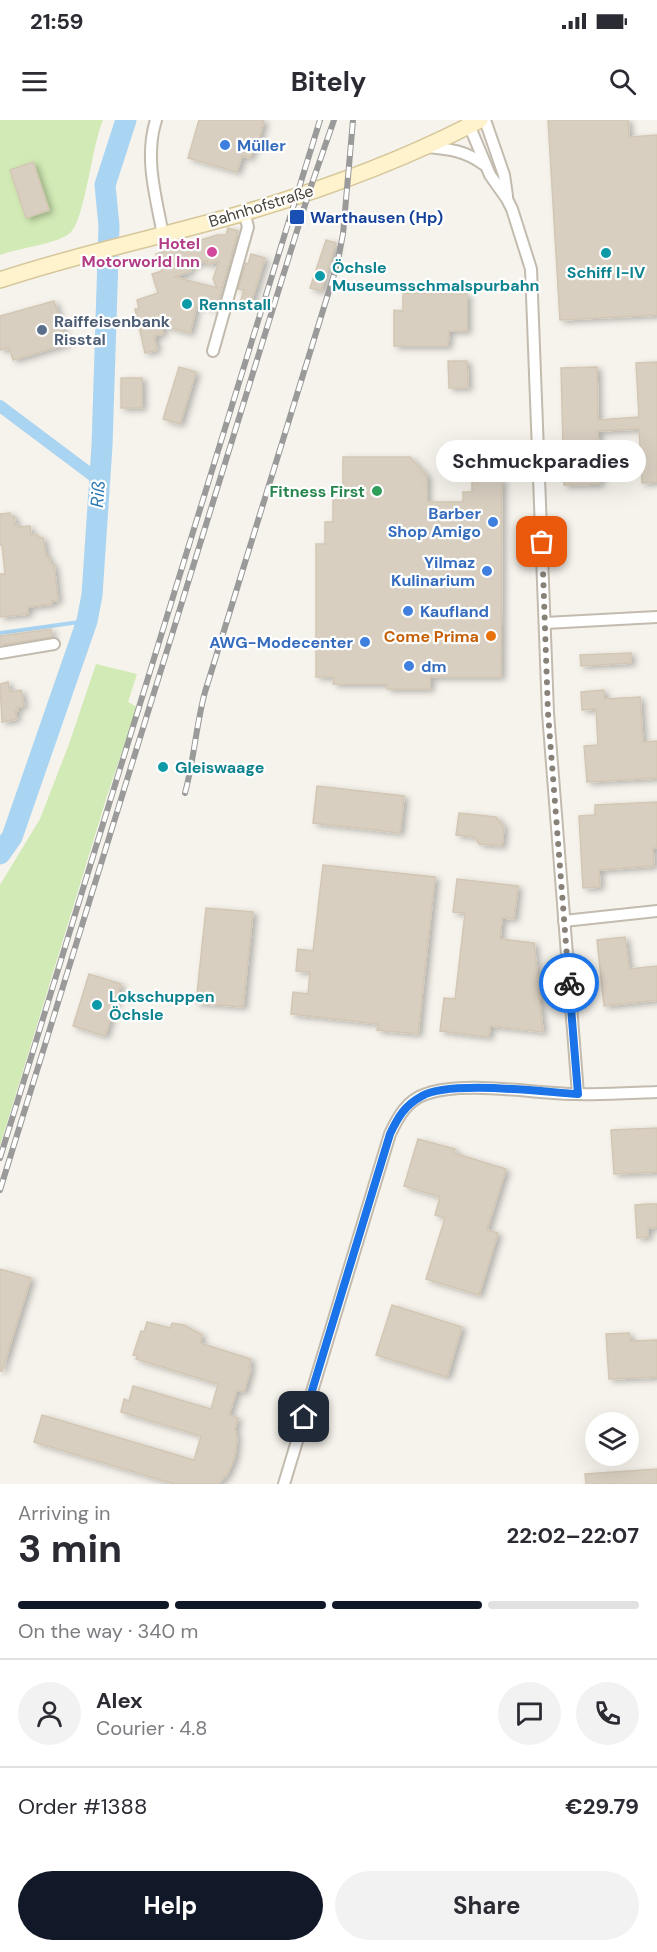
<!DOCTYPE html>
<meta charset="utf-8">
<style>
body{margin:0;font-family:"DM Sans",sans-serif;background:#f2f2f3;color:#2b2b33;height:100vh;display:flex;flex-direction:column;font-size:22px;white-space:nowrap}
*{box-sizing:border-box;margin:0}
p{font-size:20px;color:#7c7c81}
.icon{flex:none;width:33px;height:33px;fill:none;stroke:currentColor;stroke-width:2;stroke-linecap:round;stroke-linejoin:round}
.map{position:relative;height:1364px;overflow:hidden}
.panel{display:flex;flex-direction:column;background:#fff;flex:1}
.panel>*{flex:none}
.buttons{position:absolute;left:585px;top:1292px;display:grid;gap:12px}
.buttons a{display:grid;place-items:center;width:54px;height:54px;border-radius:50%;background:#fff;box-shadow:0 6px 24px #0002;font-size:30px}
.pin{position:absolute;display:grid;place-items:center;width:51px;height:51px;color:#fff;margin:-26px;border-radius:12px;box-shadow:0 3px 9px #0006}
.courier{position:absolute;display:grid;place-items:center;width:60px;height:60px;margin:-30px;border:4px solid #1a73e8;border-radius:50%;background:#fff;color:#222;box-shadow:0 2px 8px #0007}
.bubble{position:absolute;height:42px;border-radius:21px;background:#fff;box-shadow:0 6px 24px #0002;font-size:20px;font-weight:700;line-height:42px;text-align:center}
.headline em{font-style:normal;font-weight:700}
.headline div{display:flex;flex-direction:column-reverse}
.headline{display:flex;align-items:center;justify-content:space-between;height:102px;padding:0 18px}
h1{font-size:39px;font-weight:700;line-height:45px}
.bar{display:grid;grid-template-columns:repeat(4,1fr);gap:9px 6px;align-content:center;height:72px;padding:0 18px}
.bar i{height:8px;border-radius:4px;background:#e1e1e2}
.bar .on{background:#111827}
.bar p{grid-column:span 4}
.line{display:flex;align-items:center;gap:15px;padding:0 18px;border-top:2px solid #e1e1e2}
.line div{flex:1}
.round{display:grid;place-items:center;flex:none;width:63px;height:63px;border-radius:32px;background:#f2f2f3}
.cta{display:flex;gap:12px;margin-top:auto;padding:12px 18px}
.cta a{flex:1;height:69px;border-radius:36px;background:#111827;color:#fff;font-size:24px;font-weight:700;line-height:69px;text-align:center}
.cta a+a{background:#f2f2f3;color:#2b2b33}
.status{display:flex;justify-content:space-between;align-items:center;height:42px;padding:0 30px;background:#fff;direction:ltr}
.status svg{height:16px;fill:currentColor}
header{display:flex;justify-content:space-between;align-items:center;height:78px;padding:0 18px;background:#fff;font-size:27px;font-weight:700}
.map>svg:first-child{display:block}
</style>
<div class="status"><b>21:59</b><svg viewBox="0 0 49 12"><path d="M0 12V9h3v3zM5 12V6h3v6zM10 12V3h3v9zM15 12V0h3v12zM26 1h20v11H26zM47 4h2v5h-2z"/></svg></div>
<header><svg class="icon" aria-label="menu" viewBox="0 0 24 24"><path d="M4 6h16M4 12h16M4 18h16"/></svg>Bitely<svg class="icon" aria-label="search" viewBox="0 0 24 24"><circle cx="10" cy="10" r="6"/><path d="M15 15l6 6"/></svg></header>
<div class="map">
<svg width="657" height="1364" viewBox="0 0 657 1364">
<defs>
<filter id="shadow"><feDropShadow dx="4" dy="2.5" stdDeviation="3" flood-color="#0004"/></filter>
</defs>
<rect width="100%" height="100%" fill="#f6f3ec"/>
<!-- green -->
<g fill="#d2eab5">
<path d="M 0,0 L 103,0 C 92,25 85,98 71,112 C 59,124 18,128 0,135 Z"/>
<path d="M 96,544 L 137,554 L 128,582 L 137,587 L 107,676 L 0,1026 L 0,765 L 40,699 L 69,624 Z"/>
</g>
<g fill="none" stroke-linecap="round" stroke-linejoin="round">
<!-- stream -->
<path stroke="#a9d4f2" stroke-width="4" d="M 0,513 L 87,501"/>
<!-- canal -->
<path stroke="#a9d4f2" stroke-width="12" d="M 0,286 L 100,361"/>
<!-- river -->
<path stroke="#a9d4f2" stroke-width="21" d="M 0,734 L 12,717 L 87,501 L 92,475 L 102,326 L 109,106 L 105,65 L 126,0"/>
</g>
<!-- building -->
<g fill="#d8cfc1" stroke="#d3c7b4" stroke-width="1.5" fill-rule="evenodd" filter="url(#shadow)">
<path d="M 199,0 L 264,0 L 257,27 L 254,26 L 250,38 L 242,36 L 237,52 L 188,38 Z"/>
<path d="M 548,0 L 628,0 L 629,17 L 657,15 L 657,195 L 560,200 Z"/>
<path d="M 33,42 L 49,90 L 26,98 L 10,50 Z"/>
<path d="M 228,108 L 238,111 L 216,189 L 197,184 L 190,213 L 161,205 L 163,214 L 154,216 L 157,230 L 145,233 L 135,189 L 139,189 L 137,180 L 158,173 L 152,154 L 162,151 L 156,134 L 217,115 L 226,115 ZM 207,141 L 208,145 L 219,141 L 213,159 L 217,168 L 175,157 L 191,151 L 190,146 Z"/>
<path d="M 326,120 L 336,123 L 321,171 L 310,168 Z"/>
<path d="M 251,134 L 265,138 L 251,183 L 241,180 L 244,170 L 238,169 L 246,143 L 248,144 Z"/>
<path d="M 403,173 L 467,174 L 467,211 L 449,211 L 448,226 L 394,226 L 394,190 L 403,191 Z"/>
<path d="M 54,181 L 67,224 L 13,240 L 9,228 L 0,230 L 0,196 Z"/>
<path d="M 448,241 L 467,241 L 468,268 L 449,268 Z"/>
<path d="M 657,242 L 657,362 L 642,363 L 639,309 L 598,311 L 600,364 L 564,365 L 561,248 L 597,247 L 598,300 L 639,297 L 636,243 Z"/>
<path d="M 179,247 L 196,252 L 180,304 L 163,299 Z"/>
<rect x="121" y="258" width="21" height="30"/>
<path d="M 343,337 L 410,337 L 427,356 L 427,382 L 463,382 L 463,372 L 472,372 L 472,359 L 502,359 L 501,557 L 430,557 L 430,569 L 387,569 L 387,564 L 333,564 L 334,557 L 316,557 L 316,424 L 325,424 L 325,402 L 333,402 L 333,380 L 343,380 Z"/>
<path d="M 10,393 L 10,396 L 14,396 L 15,405 L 17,404 L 18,407 L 30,406 L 31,415 L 37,414 L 38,418 L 43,418 L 46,437 L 49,437 L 50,444 L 54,444 L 58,481 L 52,481 L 52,484 L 28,487 L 28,494 L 0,497 L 0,454 L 5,454 L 2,425 L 0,425 L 0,394 Z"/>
<path d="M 51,509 L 52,517 L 0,525 L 0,516 Z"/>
<path d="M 631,533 L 631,543 L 581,546 L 580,535 Z"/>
<path d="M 8,562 L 10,572 L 21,570 L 24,586 L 17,587 L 18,591 L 15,591 L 17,599 L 2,602 L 0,564 Z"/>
<path d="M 604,570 L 604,579 L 640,577 L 643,622 L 657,621 L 657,658 L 587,662 L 584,626 L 598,625 L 596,589 L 582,590 L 581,572 Z"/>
<path d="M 317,666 L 404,676 L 400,713 L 313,703 Z"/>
<path d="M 657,682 L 657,728 L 653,728 L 654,746 L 599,750 L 600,767 L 583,768 L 579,696 L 595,695 L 595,685 Z"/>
<path d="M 459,693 L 496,697 L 504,707 L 502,726 L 479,724 L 475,717 L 456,715 Z"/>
<path d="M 323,745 L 435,757 L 418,914 L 377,910 L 378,904 L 291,894 L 293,872 L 308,874 L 310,852 L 296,851 L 298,829 L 313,831 Z"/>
<path d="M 457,759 L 518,766 L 514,799 L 502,798 L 500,819 L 534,823 L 543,912 L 490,906 L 489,917 L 440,911 L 444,878 L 455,879 L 465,793 L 453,792 Z"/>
<path d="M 206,788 L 253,792 L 243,887 L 196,883 Z"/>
<path d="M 625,817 L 629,849 L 657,846 L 657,880 L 604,886 L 597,820 Z"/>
<path d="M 89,854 L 121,864 L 105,916 L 73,906 Z"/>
<path d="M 657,1008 L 657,1052 L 614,1054 L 611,1010 Z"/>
<path d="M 418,1019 L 455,1029 L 454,1033 L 506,1049 L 487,1110 L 498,1113 L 479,1175 L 426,1159 L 445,1098 L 435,1095 L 440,1077 L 404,1066 Z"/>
<path d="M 647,1084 L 657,1084 L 657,1107 L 648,1108 L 648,1117 L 637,1118 L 635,1085 Z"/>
<path d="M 0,1149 L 31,1158 L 2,1251 L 0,1251 Z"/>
<path d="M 392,1185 L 462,1207 L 447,1257 L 376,1235 Z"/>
<path d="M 147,1202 L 170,1208 L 172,1203 L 184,1205 L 202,1215 L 200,1223 L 251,1239 L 249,1248 L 251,1248 L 244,1272 L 237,1270 L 229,1295 L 238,1298 L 235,1309 L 237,1318 L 235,1336 L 228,1353 L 218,1364 L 174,1364 L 34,1322 L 42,1295 L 194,1340 L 201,1316 L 121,1292 L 124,1279 L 129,1281 L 133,1266 L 211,1289 L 218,1264 L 136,1239 L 137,1236 L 133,1235 L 141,1211 L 144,1212 Z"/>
<path d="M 629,1213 L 630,1221 L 657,1220 L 657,1257 L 609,1259 L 606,1214 Z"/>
<path d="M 657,1349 L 657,1364 L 586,1364 L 585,1354 Z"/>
</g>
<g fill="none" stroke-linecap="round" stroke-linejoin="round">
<!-- street casing -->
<g stroke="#c2bbae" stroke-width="14">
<g id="street">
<path d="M 156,0 C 144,38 156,77 163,115"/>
<path d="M 467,0 L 490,55 L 507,79 L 512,89 L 531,149 L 548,593 L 578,974"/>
<path d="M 485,0 L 504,55 L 507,76"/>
<path d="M 428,27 C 449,29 466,31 483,44"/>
<path d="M 213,231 L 248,107 L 244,92"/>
<path d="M 545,503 L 657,497"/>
<path d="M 0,533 L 54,524"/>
<path d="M 564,801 L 657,791"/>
<path d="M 284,1364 L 390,1014 C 398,997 407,980 426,974 C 465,960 536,974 578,974 C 604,975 631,973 657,972"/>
</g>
</g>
<!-- secondary casing -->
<g stroke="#d6c79b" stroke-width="18">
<path id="secondary" d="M 0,160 C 81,133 165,116 247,92 C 327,68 406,39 480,0"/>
</g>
<!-- street -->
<use href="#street" stroke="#fff" stroke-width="10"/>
<!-- secondary -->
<use href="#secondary" stroke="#fff3cd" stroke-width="15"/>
<!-- rail casing -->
<g stroke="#9a9a9a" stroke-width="6">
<g id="rail">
<path d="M 185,673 C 194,640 196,605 205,572 L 337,145 L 343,114 L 353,0"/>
<path d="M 0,1038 L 320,0"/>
<path d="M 0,1070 L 309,72 L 334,0"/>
</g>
</g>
<!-- rail -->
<use href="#rail" stroke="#fff" stroke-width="4" stroke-dasharray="11" stroke-linecap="butt"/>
</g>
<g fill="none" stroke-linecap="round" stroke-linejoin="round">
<!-- done -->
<path stroke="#878178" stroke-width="6" stroke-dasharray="0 10.8" d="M 542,422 L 548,593 L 569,863"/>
<!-- route -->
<path stroke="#1a73e8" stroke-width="8" d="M 304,1297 L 390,1014 C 398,997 405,985 422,976 C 449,960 543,972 578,974 L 569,863"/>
</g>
<!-- markers -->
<g fill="#3f7fe0" stroke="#fff" stroke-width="2">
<circle cx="225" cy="25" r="6"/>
<circle cx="493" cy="402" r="6"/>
<circle cx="487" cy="451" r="6"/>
<circle cx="408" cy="491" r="6"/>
<circle cx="365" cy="522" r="6"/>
<circle cx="409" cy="546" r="6"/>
</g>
<rect fill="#1a4fb4" stroke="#fff" stroke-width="2" x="289" y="89" width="16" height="16" rx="3"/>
<circle fill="#d1479c" stroke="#fff" stroke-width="2" cx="212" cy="132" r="6"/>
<g fill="#0f9aa8" stroke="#fff" stroke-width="2">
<circle cx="606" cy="133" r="6"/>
<circle cx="320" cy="156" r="6"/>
<circle cx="187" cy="184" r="6"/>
<circle cx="163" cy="647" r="6"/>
<circle cx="97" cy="885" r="6"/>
</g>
<circle fill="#5c6f8a" stroke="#fff" stroke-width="2" cx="42" cy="210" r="6"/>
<circle fill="#2e9e5b" stroke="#fff" stroke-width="2" cx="377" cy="371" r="6"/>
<circle fill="#e8710a" stroke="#fff" stroke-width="2" cx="491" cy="516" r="6"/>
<g text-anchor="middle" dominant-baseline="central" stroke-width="4.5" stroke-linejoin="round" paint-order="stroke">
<!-- shop labels -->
<g font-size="16" font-weight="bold" fill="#366cbe" stroke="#fff" text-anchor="start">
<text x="237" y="25">Müller</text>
<text x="481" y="393" text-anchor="end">Barber<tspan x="481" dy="18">Shop Amigo</tspan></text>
<text x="475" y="442" text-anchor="end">Yilmaz<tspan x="475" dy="18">Kulinarium</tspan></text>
<text x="420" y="491">Kaufland</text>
<text x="353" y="522" text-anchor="end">AWG-Modecenter</text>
<text x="421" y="546">dm</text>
</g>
<!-- street labels -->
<g font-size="16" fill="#4b4439" stroke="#fff">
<text transform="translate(261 86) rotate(-17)">Bahnhofstraße</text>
</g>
<!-- transit labels -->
<g font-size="16" font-weight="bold" fill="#164399" stroke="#fff" text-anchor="start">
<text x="310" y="97">Warthausen (Hp)</text>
</g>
<!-- hotel labels -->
<g font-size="16" font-weight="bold" fill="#b23c85" stroke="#fff" text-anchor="end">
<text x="200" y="123">Hotel<tspan x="200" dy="18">Motorworld Inn</tspan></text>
</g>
<!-- culture labels -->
<g font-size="16" font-weight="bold" fill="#0d838f" stroke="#fff" text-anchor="start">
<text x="332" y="147">Öchsle<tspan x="332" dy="18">Museumsschmalspurbahn</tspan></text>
<text x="606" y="152" text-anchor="middle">Schiff I-IV</text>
<text x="199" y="184">Rennstall</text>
<text x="175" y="647">Gleiswaage</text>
<text x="109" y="876">Lokschuppen<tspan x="109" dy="18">Öchsle</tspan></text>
</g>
<!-- service labels -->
<g font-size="16" font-weight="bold" fill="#4e5e75" stroke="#fff" text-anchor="start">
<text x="54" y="201">Raiffeisenbank<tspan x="54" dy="18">Risstal</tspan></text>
</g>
<!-- leisure labels -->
<g font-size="16" font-weight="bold" fill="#27864d" stroke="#fff" text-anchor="end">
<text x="365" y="371">Fitness First</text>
</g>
<!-- food labels -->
<g font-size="16" font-weight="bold" fill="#c56008" stroke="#fff" text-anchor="end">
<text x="479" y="516">Come Prima</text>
</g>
<!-- water labels -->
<g font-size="18" font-style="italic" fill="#2e7ab2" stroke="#fff">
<text transform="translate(98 374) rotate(-85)">Riß</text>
</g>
</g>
</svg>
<div class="buttons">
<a><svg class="icon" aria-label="layers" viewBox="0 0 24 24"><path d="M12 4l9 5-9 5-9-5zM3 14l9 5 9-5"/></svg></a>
</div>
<div class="pin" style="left:542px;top:422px;background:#ea580c"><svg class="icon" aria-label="bag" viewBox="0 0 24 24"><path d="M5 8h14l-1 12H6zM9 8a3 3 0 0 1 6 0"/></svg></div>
<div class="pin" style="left:304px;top:1297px;background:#1f2937"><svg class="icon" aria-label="home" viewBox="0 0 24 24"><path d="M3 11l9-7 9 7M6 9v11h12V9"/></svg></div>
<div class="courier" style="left:569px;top:863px"><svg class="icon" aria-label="bike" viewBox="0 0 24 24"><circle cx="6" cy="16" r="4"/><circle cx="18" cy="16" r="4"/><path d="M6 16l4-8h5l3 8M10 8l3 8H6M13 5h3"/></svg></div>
<div class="bubble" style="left:436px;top:320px;width:210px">Schmuckparadies</div>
</div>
<section class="panel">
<div class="headline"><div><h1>3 min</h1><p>Arriving in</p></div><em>22:02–22:07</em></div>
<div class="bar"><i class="on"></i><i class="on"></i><i class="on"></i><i></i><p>On the way · 340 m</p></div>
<div class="line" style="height:108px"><a class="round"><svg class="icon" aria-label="person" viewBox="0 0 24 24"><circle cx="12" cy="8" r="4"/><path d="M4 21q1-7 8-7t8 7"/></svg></a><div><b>Alex</b><p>Courier · 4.8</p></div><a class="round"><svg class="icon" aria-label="chat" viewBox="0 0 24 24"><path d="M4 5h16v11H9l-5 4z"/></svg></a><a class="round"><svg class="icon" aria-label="phone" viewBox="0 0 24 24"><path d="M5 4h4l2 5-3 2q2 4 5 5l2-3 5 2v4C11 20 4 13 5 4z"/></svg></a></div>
<div class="line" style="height:78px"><div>Order #1388</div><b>€29.79</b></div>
<div class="cta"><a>Help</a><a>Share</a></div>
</section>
